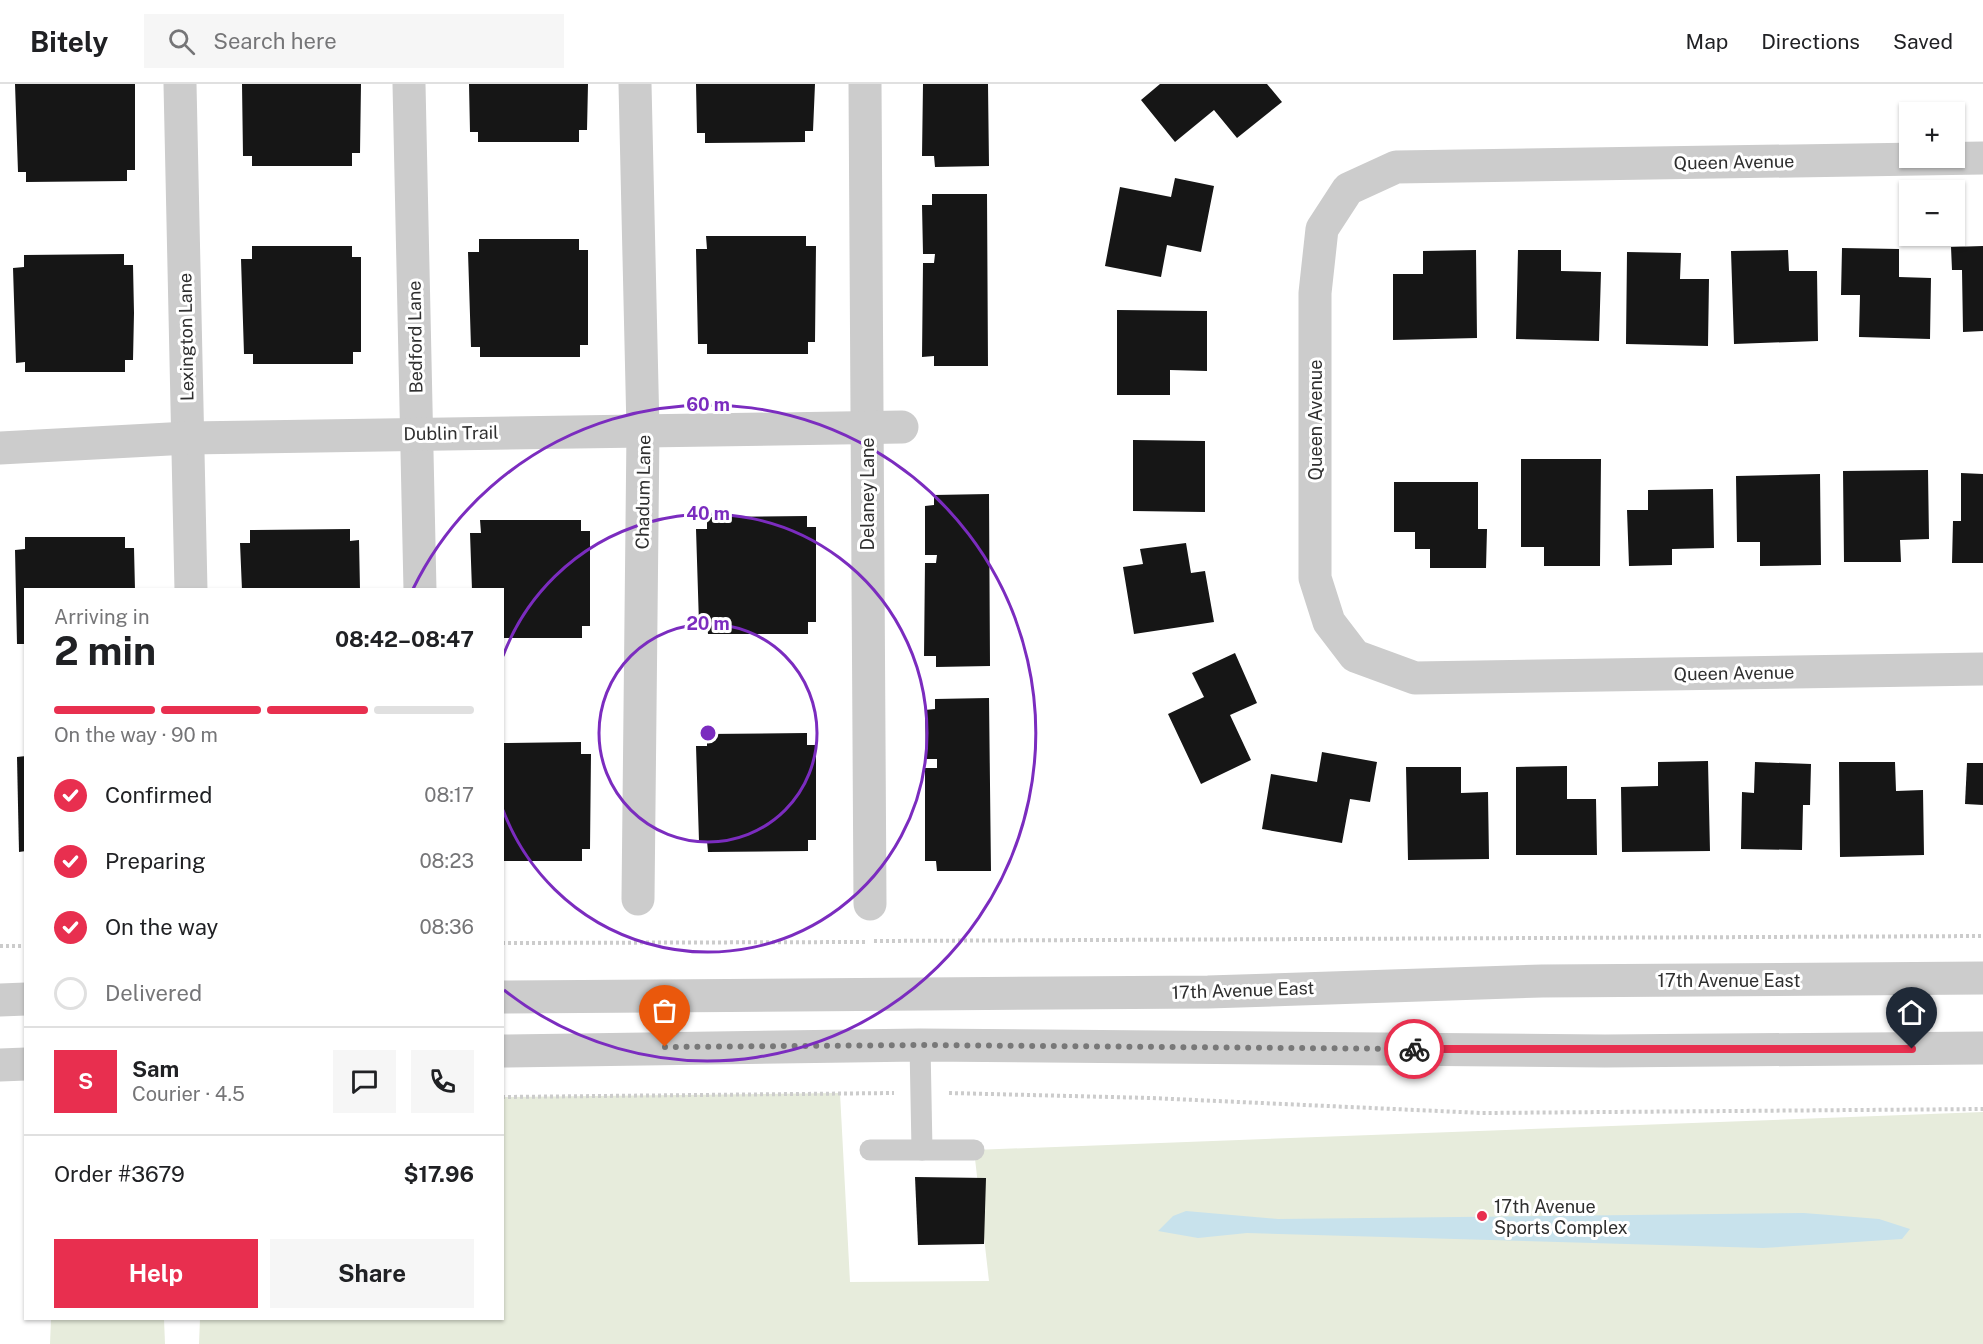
<!DOCTYPE html>
<meta charset="utf-8">
<style>
body{margin:0;font-family:"Public Sans",sans-serif;background:#f6f6f6;color:#202124;height:100vh;display:flex;flex-direction:column;font-size:22px;white-space:nowrap}
*{box-sizing:border-box;margin:0}
p{font-size:20px;color:#757577}
.icon{flex:none;width:33px;height:33px;fill:none;stroke:currentColor;stroke-width:2;stroke-linecap:round;stroke-linejoin:round}
.map{position:relative;flex:1;overflow:hidden}
.side{position:absolute;left:24px;top:504px;width:480px;height:732px;display:flex;flex-direction:column;background:#fff;border-radius:0px;box-shadow:0 2px 4px #0004}
.side>*{flex:none}
.buttons{position:absolute;left:1899px;top:18px;display:grid;gap:12px}
.buttons a{display:grid;place-items:center;width:66px;height:66px;border-radius:0px;background:#fff;box-shadow:0 2px 4px #0004;font-size:30px}
.pin{position:absolute;display:grid;place-items:center;width:51px;height:51px;color:#fff;margin:-62px -26px;border-radius:50% 50% 50% 0;rotate:-45deg;box-shadow:0 0 6px #0007}
.pin .icon{rotate:45deg}
.courier{position:absolute;display:grid;place-items:center;width:60px;height:60px;margin:-30px;border:4px solid #e82f4f;border-radius:50%;background:#fff;color:#222;box-shadow:0 2px 8px #0007}
.summary em{font-style:normal;font-weight:700}
.summary div{display:flex;flex-direction:column-reverse}
.summary{display:flex;align-items:center;justify-content:space-between;height:102px;padding:0 30px}
h1{font-size:39px;font-weight:700;line-height:45px}
.bar{display:grid;grid-template-columns:repeat(4,1fr);gap:9px 6px;align-content:center;height:72px;padding:0 30px}
.bar i{height:8px;border-radius:4px;background:#e0e0e0}
.bar .active{background:#e82f4f}
.bar p{grid-column:span 4}
.line{display:flex;align-items:center;gap:15px;padding:0 30px;border-top:2px solid #e0e0e0}
.line div{flex:1}
.round{display:grid;place-items:center;flex:none;width:63px;height:63px;border-radius:0px;background:#f6f6f6}
ol{padding:0 30px;list-style:none}
li{display:flex;align-items:center;gap:18px;height:66px}
li p{margin-inline-start:auto}
li .icon{padding:6px;border-radius:50%;background:#e82f4f;color:#fff;stroke-width:4}
li:last-child{color:#757577}
li i{width:33px;height:33px;border:3px solid #e0e0e0;border-radius:50%}
.button{display:flex;gap:12px;margin-top:auto;padding:12px 30px}
.button a{flex:1;height:69px;border-radius:0px;background:#e82f4f;color:#fff;font-size:24px;font-weight:700;line-height:69px;text-align:center}
.button a+a{background:#f6f6f6;color:#202124}
header{display:flex;align-items:center;gap:36px;box-sizing:border-box;height:84px;padding:0 30px;background:#fff;border-bottom:2px solid #e0e0e0}
header strong{font-size:28px}
nav{display:flex;gap:33px;margin-inline-start:auto;font-size:21px}
.search{width:420px;height:54px;background:#f6f6f6;display:flex;align-items:center;gap:15px;box-sizing:border-box;padding:0 21px;border-radius:0px;color:#757577;font-size:22px}
.map>svg:first-child{display:block}
</style>
<header>
<strong>Bitely</strong>
<div class="search"><svg class="icon" aria-label="search" viewBox="0 0 24 24"><circle cx="10" cy="10" r="6"/><path d="M15 15l6 6"/></svg>Search here</div>
<nav><a>Map</a><a>Directions</a><a>Saved</a></nav>
</header>
<div class="map">
<svg width="1983" height="1260" viewBox="0 0 1983 1260">
<rect width="100%" height="100%" fill="#fff"/>
<!-- green -->
<g fill="#e7ecdc">
<path d="M 840,1009 L 850,1198 L 989,1197 L 974,1066 L 1983,1028 L 1983,1260 L 199,1260 L 200,1235 L 502,1234 L 503,1013 Z"/>
<path d="M 51,1235 L 164,1235 L 165,1260 L 50,1260 Z"/>
</g>
<!-- water -->
<path fill="#c8e2ec" d="M 1186,1127 L 1278,1135 L 1804,1129 L 1879,1135 L 1910,1145 L 1902,1155 L 1763,1164 L 1247,1149 L 1198,1154 L 1158,1147 L 1173,1132 Z"/>
<!-- building -->
<g fill="#161616">
<path d="M 15,0 L 135,0 L 135,86 L 127,86 L 127,97 L 26,98 L 26,88 L 18,88 Z"/>
<path d="M 242,0 L 361,0 L 360,69 L 352,69 L 352,82 L 252,82 L 252,72 L 243,72 Z"/>
<path d="M 469,0 L 588,0 L 587,46 L 579,46 L 579,58 L 478,58 L 478,48 L 470,48 Z"/>
<path d="M 696,0 L 815,0 L 813,47 L 805,47 L 805,58 L 705,59 L 705,49 L 697,49 Z"/>
<path d="M 923,0 L 988,0 L 989,82 L 935,83 L 934,72 L 922,72 Z"/>
<path d="M 1160,0 L 1267,0 L 1282,18 L 1237,54 L 1214,26 L 1175,58 L 1141,16 Z"/>
<path d="M 1175,94 L 1214,102 L 1201,168 L 1167,161 L 1161,193 L 1105,182 L 1120,103 L 1171,113 Z"/>
<path d="M 932,110 L 987,110 L 988,282 L 934,282 L 934,272 L 922,273 L 923,179 L 934,179 L 935,170 L 923,170 L 922,121 L 932,121 Z"/>
<path d="M 706,152 L 806,152 L 806,162 L 816,162 L 815,258 L 808,258 L 808,270 L 707,270 L 707,260 L 698,260 L 696,165 L 707,165 Z"/>
<path d="M 479,155 L 579,155 L 579,166 L 588,166 L 588,261 L 580,261 L 580,273 L 480,273 L 480,263 L 471,263 L 468,168 L 479,168 Z"/>
<path d="M 252,162 L 352,162 L 352,173 L 361,173 L 361,268 L 353,268 L 353,280 L 253,280 L 253,270 L 244,270 L 241,175 L 252,175 Z"/>
<path d="M 1983,162 L 1983,247 L 1963,248 L 1962,186 L 1952,186 L 1951,163 Z"/>
<path d="M 1842,164 L 1899,165 L 1899,193 L 1931,194 L 1930,255 L 1859,253 L 1860,211 L 1841,211 Z"/>
<path d="M 1476,166 L 1477,254 L 1393,256 L 1393,190 L 1423,190 L 1423,167 Z"/>
<path d="M 1518,166 L 1561,166 L 1561,187 L 1601,188 L 1599,257 L 1516,255 Z"/>
<path d="M 1788,166 L 1789,187 L 1817,187 L 1818,257 L 1734,260 L 1731,167 Z"/>
<path d="M 1627,168 L 1681,169 L 1680,195 L 1709,195 L 1708,262 L 1626,260 Z"/>
<path d="M 124,170 L 124,181 L 133,181 L 134,229 L 133,276 L 125,276 L 125,288 L 25,288 L 25,278 L 16,279 L 13,184 L 24,183 L 24,171 Z"/>
<path d="M 1117,226 L 1207,227 L 1207,287 L 1170,286 L 1170,311 L 1117,311 Z"/>
<path d="M 1133,356 L 1205,357 L 1205,428 L 1133,427 Z"/>
<path d="M 1521,375 L 1601,375 L 1600,482 L 1544,482 L 1544,463 L 1521,463 Z"/>
<path d="M 1928,386 L 1929,455 L 1900,456 L 1901,478 L 1844,478 L 1843,387 Z"/>
<path d="M 1961,389 L 1983,390 L 1983,479 L 1952,479 L 1953,437 L 1961,437 Z"/>
<path d="M 1820,390 L 1821,481 L 1760,482 L 1760,458 L 1737,458 L 1736,392 Z"/>
<path d="M 1394,398 L 1478,398 L 1478,445 L 1487,445 L 1486,484 L 1430,484 L 1430,465 L 1415,465 L 1415,448 L 1394,448 Z"/>
<path d="M 1713,405 L 1714,464 L 1672,465 L 1672,481 L 1629,482 L 1627,426 L 1648,426 L 1648,406 Z"/>
<path d="M 989,410 L 990,582 L 936,583 L 936,572 L 924,572 L 925,479 L 936,479 L 937,471 L 925,471 L 925,422 L 934,421 L 934,411 Z"/>
<path d="M 807,432 L 807,443 L 816,443 L 816,538 L 808,538 L 808,550 L 708,550 L 707,540 L 699,540 L 696,445 L 707,445 L 707,433 Z"/>
<path d="M 480,436 L 581,436 L 581,447 L 590,447 L 590,542 L 582,542 L 582,554 L 502,554 L 502,506 L 472,506 L 470,449 L 481,449 Z"/>
<path d="M 350,445 L 350,457 L 359,456 L 360,506 L 242,506 L 240,459 L 250,459 L 250,446 Z"/>
<path d="M 25,453 L 125,453 L 125,464 L 134,464 L 135,506 L 26,506 L 26,560 L 17,560 L 15,466 L 25,465 Z"/>
<path d="M 1186,459 L 1191,489 L 1205,487 L 1214,538 L 1134,550 L 1123,483 L 1143,480 L 1140,465 Z"/>
<path d="M 1235,569 L 1257,619 L 1230,631 L 1251,676 L 1201,700 L 1168,630 L 1204,613 L 1192,589 Z"/>
<path d="M 989,614 L 991,787 L 937,787 L 936,777 L 925,777 L 925,684 L 937,684 L 937,675 L 926,675 L 925,626 L 935,625 L 935,615 Z"/>
<path d="M 807,649 L 807,661 L 816,661 L 816,756 L 808,756 L 808,767 L 708,768 L 707,757 L 699,757 L 696,662 L 707,662 L 707,650 Z"/>
<path d="M 581,658 L 581,670 L 591,670 L 590,765 L 582,765 L 582,777 L 502,777 L 502,659 Z"/>
<path d="M 1322,668 L 1377,678 L 1370,718 L 1350,715 L 1342,759 L 1262,745 L 1271,690 L 1317,698 Z"/>
<path d="M 26,672 L 26,767 L 19,768 L 17,673 Z"/>
<path d="M 1708,677 L 1710,767 L 1622,768 L 1621,703 L 1658,702 L 1658,678 Z"/>
<path d="M 1755,678 L 1811,680 L 1810,721 L 1803,721 L 1802,766 L 1741,765 L 1742,708 L 1754,709 Z"/>
<path d="M 1839,678 L 1895,678 L 1896,707 L 1923,706 L 1924,771 L 1840,773 Z"/>
<path d="M 1967,679 L 1983,679 L 1983,721 L 1965,720 Z"/>
<path d="M 1567,682 L 1567,715 L 1596,715 L 1597,771 L 1516,771 L 1516,683 Z"/>
<path d="M 1406,683 L 1461,683 L 1461,709 L 1488,708 L 1489,775 L 1408,776 Z"/>
<path d="M 915,1093 L 986,1094 L 984,1160 L 918,1161 Z"/>
</g>
<g fill="none" stroke-linecap="round" stroke-linejoin="round">
<!-- path -->
<g stroke="#ccc" stroke-width="4" stroke-dasharray="3 3" stroke-linecap="butt">
<path d="M 874,857 L 1983,852"/>
<path d="M 502,859 L 866,858"/>
<path d="M 0,862 L 26,862"/>
<path d="M 949,1009 L 1151,1014 L 1482,1029 L 1983,1025"/>
<path d="M 502,1013 L 894,1009"/>
</g>
<!-- service -->
<g stroke="#ccc" stroke-width="21">
<path d="M 920,961 L 922,1066"/>
<path d="M 870,1066 L 974,1066"/>
</g>
<!-- minor -->
<g stroke="#ccc" stroke-width="33">
<path d="M 180,0 L 191,506"/>
<path d="M 409,0 L 420,506"/>
<path d="M 635,0 L 643,346 L 638,815"/>
<path d="M 865,0 L 870,820"/>
<path d="M 1983,74 L 1396,83 L 1348,105 L 1322,145 L 1315,209 L 1315,494 L 1329,538 L 1355,572 L 1415,594 L 1983,585"/>
<path d="M 0,364 L 188,354 L 902,343"/>
</g>
<!-- tertiary -->
<g stroke="#ccc" stroke-width="33">
<path d="M 502,913 L 1208,908 L 1542,897 L 1983,894"/>
<path d="M 0,916 L 26,915"/>
<path d="M 502,967 L 920,961 L 1605,967 L 1983,964"/>
<path d="M 0,981 L 26,980"/>
</g>
</g>
<g fill="none" stroke-linecap="round" stroke-linejoin="round">
<!-- done -->
<path stroke="#787878" stroke-width="6" stroke-dasharray="0 10.8" d="M 665,963 L 920,961 L 1414,965"/>
<!-- route -->
<path stroke="#e82f4f" stroke-width="8" d="M 1414,965 L 1912,965"/>
</g>
<!-- distance rings -->
<g fill="none" stroke="#7b2cbf" stroke-width="3">
<circle cx="708" cy="649" r="109"/>
<path d="M503 572A219 219 0 1 1 503 726"/>
<path d="M413 505A328 328 0 1 1 504 906"/>
</g>
<!-- markers -->
<circle fill="#e82f4f" stroke="#fff" stroke-width="2" cx="1482" cy="1132" r="6"/>
<g text-anchor="middle" dominant-baseline="central" stroke-width="6" stroke-linejoin="round" paint-order="stroke">
<!-- street labels -->
<g font-size="18" fill="#2f2f2f" stroke="#fff">
<text transform="translate(1734 78) rotate(-1)">Queen Avenue</text>
<text transform="translate(186 253) rotate(-91)">Lexington Lane</text>
<text transform="translate(415 253) rotate(-91)">Bedford Lane</text>
<text transform="translate(1315 336) rotate(-90)">Queen Avenue</text>
<text transform="translate(451 349) rotate(-1)">Dublin Trail</text>
<text transform="translate(643 408) rotate(-89)">Chadum Lane</text>
<text transform="translate(867 410) rotate(-90)">Delaney Lane</text>
<text transform="translate(1734 589) rotate(-1)">Queen Avenue</text>
<text x="1729" y="896">17th Avenue East</text>
<text transform="translate(1243 906) rotate(-2)">17th Avenue East</text>
</g>
<!-- poi labels -->
<g font-size="18" fill="#2f2f2f" stroke="#fff" text-anchor="start">
<text x="1494" y="1122">17th Avenue<tspan x="1494" dy="21">Sports Complex</tspan></text>
</g>
</g>
<circle cx="708" cy="649" r="9" fill="#7b2cbf" stroke="#fff" stroke-width="3"/>
<g font-size="18" text-anchor="middle" font-weight="bold" fill="#7b2cbf" stroke="#fff" stroke-width="6" stroke-linejoin="round" paint-order="stroke">
<text x="708" y="327">60 m</text>
<text x="708" y="436">40 m</text>
<text x="708" y="546">20 m</text>
</g>
</svg>
<div class="buttons">
<a>+</a>
<a>−</a>
</div>
<div class="pin" style="left:665px;top:963px;background:#ea580c"><svg class="icon" aria-label="bag" viewBox="0 0 24 24"><path d="M5 8h14l-1 12H6zM9 8a3 3 0 0 1 6 0"/></svg></div>
<div class="pin" style="left:1912px;top:965px;background:#1f2937"><svg class="icon" aria-label="home" viewBox="0 0 24 24"><path d="M3 11l9-7 9 7M6 9v11h12V9"/></svg></div>
<div class="courier" style="left:1414px;top:965px"><svg class="icon" aria-label="bike" viewBox="0 0 24 24"><circle cx="6" cy="16" r="4"/><circle cx="18" cy="16" r="4"/><path d="M6 16l4-8h5l3 8M10 8l3 8H6M13 5h3"/></svg></div>
<section class="side">
<div class="summary"><div><h1>2 min</h1><p>Arriving in</p></div><em>08:42–08:47</em></div>
<div class="bar"><i class="active"></i><i class="active"></i><i class="active"></i><i></i><p>On the way · 90 m</p></div>
<ol>
<li><svg class="icon" aria-label="check" viewBox="0 0 24 24"><path d="M5 12l5 5 9-10"/></svg>Confirmed<p>08:17</p></li>
<li><svg class="icon" aria-label="check" viewBox="0 0 24 24"><path d="M5 12l5 5 9-10"/></svg>Preparing<p>08:23</p></li>
<li><svg class="icon" aria-label="check" viewBox="0 0 24 24"><path d="M5 12l5 5 9-10"/></svg>On the way<p>08:36</p></li>
<li><i></i>Delivered</li>
</ol>
<div class="line" style="height:108px"><b class="round" style="background:#e82f4f;color:#fff">S</b><div><b>Sam</b><p>Courier · 4.5</p></div><a class="round"><svg class="icon" aria-label="chat" viewBox="0 0 24 24"><path d="M4 5h16v11H9l-5 4z"/></svg></a><a class="round"><svg class="icon" aria-label="phone" viewBox="0 0 24 24"><path d="M5 4h4l2 5-3 2q2 4 5 5l2-3 5 2v4C11 20 4 13 5 4z"/></svg></a></div>
<div class="line" style="height:78px"><div>Order #3679</div><b>$17.96</b></div>
<div class="button"><a>Help</a><a>Share</a></div>
</section>
</div>
